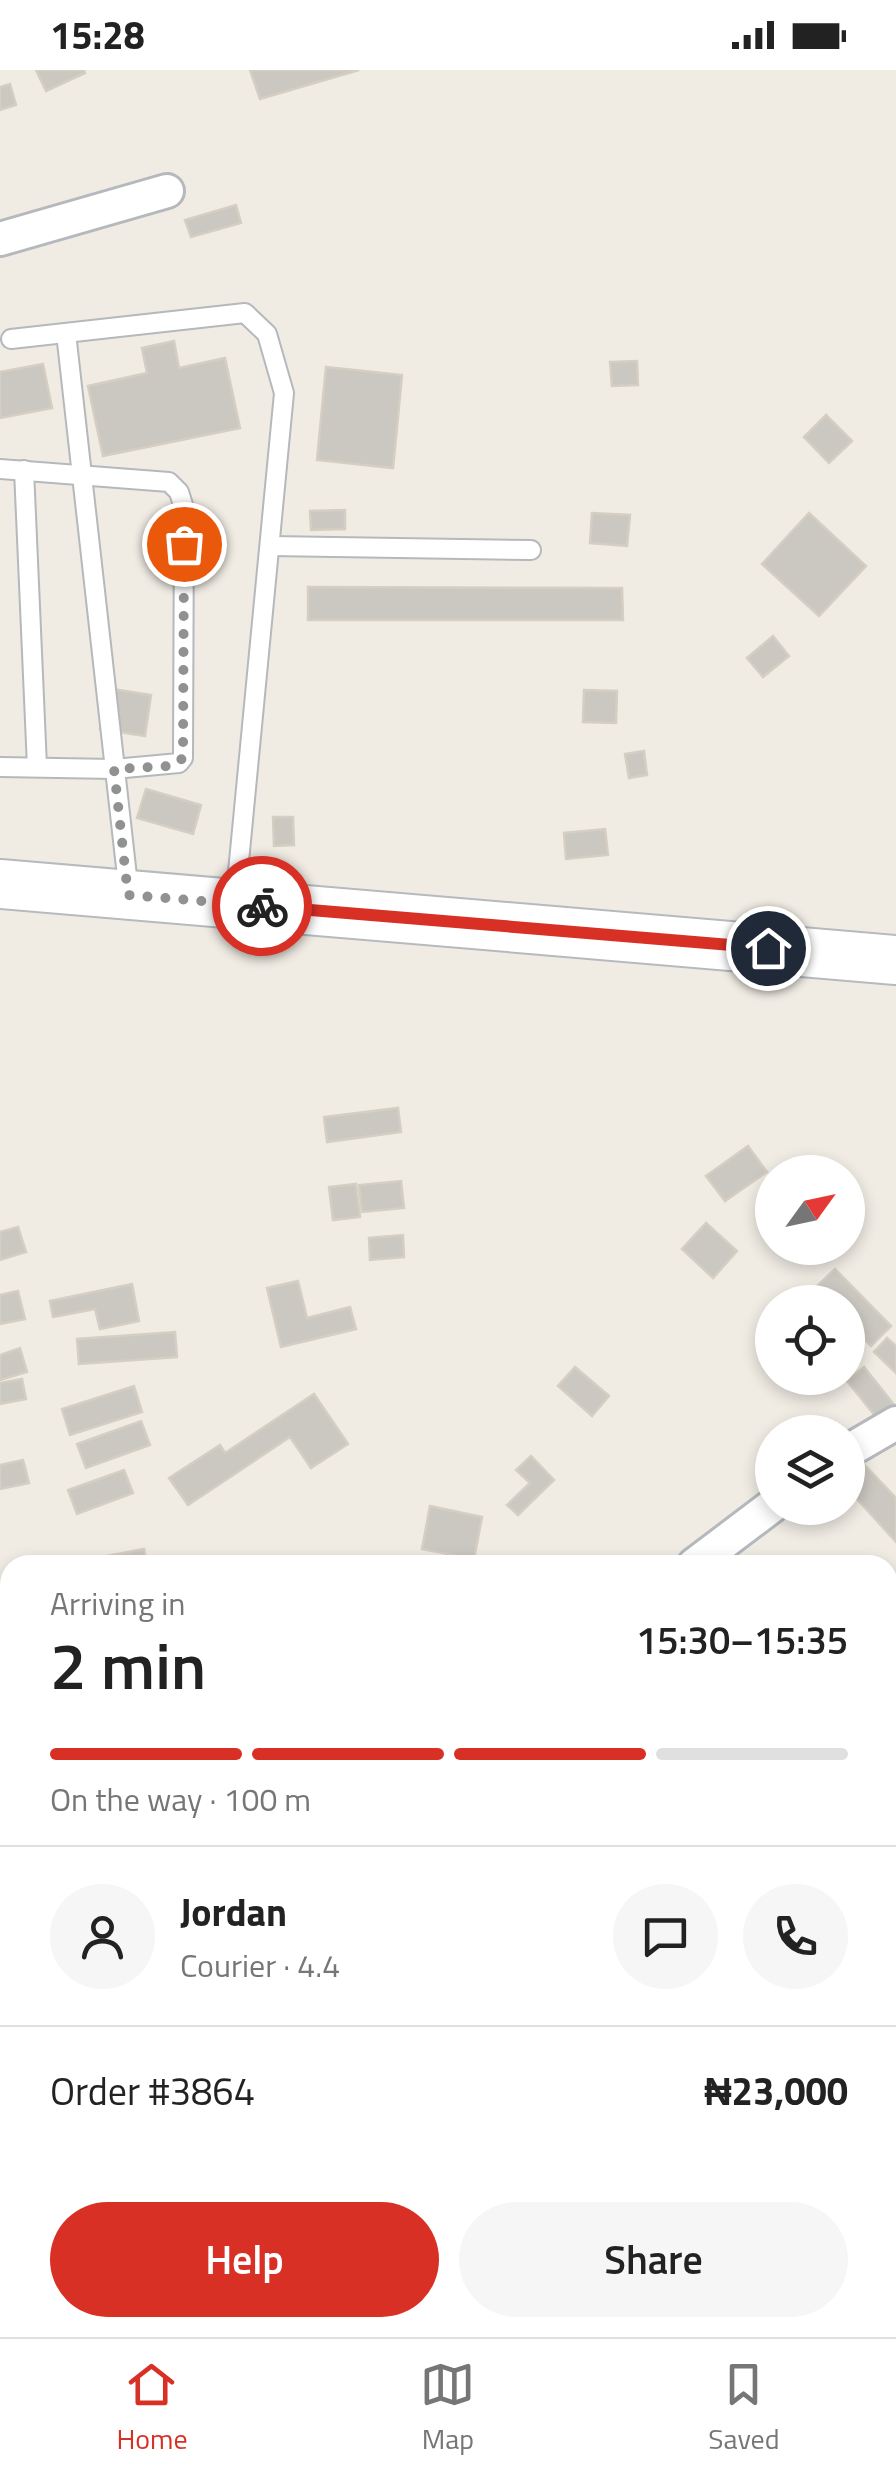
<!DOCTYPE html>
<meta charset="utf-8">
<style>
body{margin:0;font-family:"Titillium Web",sans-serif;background:#f6f6f6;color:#222;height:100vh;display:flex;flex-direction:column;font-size:38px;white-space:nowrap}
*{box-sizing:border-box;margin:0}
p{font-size:32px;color:#767676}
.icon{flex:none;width:55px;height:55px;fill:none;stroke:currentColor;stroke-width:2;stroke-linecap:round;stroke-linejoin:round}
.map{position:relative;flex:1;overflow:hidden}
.side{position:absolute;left:0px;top:1485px;width:898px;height:782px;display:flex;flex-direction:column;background:#fff;border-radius:30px 30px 0 0;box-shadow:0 5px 15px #0003}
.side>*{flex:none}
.needle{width:65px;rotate:57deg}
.tools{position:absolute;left:755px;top:1085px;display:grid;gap:20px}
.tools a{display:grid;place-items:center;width:110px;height:110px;border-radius:50%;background:#fff;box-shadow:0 5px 15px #0003;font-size:50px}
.pin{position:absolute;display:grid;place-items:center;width:85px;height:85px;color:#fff;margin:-42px;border:5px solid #fff;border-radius:50%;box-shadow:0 2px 10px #0007}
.courier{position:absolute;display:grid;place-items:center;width:100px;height:100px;margin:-50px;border:8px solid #d93025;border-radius:50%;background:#fff;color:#222;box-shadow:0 2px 12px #0007}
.headline em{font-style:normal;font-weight:600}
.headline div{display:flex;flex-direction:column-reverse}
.headline{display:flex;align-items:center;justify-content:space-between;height:170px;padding:0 50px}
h1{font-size:65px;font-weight:600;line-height:75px}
.bar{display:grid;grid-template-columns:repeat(4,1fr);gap:15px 10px;align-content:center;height:120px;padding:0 50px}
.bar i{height:12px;border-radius:8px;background:#e0e0e0}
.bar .on{background:#d93025}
.bar p{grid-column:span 4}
.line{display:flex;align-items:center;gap:25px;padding:0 50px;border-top:2px solid #e0e0e0}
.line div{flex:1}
.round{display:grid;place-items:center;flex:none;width:105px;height:105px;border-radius:52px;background:#f6f6f6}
.action{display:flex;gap:20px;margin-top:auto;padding:20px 50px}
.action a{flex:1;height:115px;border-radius:60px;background:#d93025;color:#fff;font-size:40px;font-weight:600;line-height:115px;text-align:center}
.action a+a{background:#f6f6f6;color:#222}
.status{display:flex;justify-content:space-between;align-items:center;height:70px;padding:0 50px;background:#fff;direction:ltr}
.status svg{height:28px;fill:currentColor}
.menu{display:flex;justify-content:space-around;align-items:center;height:140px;border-top:2px solid #e0e0e0;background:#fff;font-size:28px;color:#767676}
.menu a{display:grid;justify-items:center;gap:5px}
.menu .on{color:#d93025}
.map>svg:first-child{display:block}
</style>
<div class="status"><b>15:28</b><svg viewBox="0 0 49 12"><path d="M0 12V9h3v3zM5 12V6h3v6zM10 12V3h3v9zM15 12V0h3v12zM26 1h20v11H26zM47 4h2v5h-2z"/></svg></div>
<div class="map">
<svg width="896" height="2267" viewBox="0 0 896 2267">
<rect width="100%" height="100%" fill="#f0ece4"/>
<!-- building -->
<g fill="#cbc7c1" stroke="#d5cec2" stroke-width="2.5">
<path d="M 36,0 L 84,0 L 85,3 L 46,21 Z"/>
<path d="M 250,0 L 359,0 L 260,29 Z"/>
<path d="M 10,14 L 16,35 L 0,40 L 0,17 Z"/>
<path d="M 236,135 L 241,153 L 191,167 L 185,150 Z"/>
<path d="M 174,271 L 179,298 L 225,288 L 240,358 L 103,386 L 88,316 L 147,303 L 142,278 Z"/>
<path d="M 637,291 L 638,315 L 612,316 L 610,292 Z"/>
<path d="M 43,294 L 52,338 L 0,348 L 0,302 Z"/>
<path d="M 326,297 L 402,305 L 393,398 L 317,390 Z"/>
<path d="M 826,345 L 852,371 L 829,393 L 804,367 Z"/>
<path d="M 345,440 L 345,459 L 311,460 L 310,441 Z"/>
<path d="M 592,443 L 630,445 L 627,476 L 590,473 Z"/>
<path d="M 809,443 L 866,496 L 819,546 L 762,494 Z"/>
<path d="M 308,517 L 622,518 L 623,550 L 308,550 Z"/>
<path d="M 773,566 L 789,586 L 763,607 L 747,588 Z"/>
<path d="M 106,618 L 151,625 L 145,666 L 100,659 Z"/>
<path d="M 584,620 L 617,621 L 616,653 L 583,652 Z"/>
<path d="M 644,681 L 647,705 L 629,708 L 625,684 Z"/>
<path d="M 146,719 L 201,735 L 193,764 L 137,748 Z"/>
<path d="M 273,747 L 293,747 L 294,775 L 274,776 Z"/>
<path d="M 605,759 L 608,785 L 566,789 L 564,763 Z"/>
<path d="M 398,1038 L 401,1062 L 327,1072 L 324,1047 Z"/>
<path d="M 748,1076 L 767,1102 L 725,1131 L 706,1106 Z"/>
<path d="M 401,1111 L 404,1138 L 362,1142 L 359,1115 Z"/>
<path d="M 356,1114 L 360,1147 L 333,1150 L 329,1117 Z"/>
<path d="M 706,1153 L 737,1181 L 713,1208 L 682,1179 Z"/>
<path d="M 18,1157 L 26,1182 L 0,1190 L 0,1162 Z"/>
<path d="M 403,1165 L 404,1187 L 370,1190 L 369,1168 Z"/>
<path d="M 835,1199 L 891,1256 L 871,1276 L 848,1253 L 848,1232 L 828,1232 L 814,1219 Z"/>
<path d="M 298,1211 L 307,1248 L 350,1237 L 356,1259 L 281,1277 L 267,1218 Z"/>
<path d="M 132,1214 L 139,1251 L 100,1259 L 95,1239 L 53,1247 L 50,1231 Z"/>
<path d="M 18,1221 L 25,1249 L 0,1254 L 0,1225 Z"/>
<path d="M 175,1262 L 177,1287 L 79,1294 L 77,1269 Z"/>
<path d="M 887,1268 L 896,1276 L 896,1303 L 874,1282 Z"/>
<path d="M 20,1278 L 27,1302 L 0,1310 L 0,1285 Z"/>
<path d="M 575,1297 L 609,1326 L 592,1346 L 558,1316 Z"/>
<path d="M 864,1297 L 896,1337 L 880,1352 L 847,1311 Z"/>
<path d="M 22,1309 L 26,1329 L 0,1334 L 0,1313 Z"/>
<path d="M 134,1316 L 142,1342 L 70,1365 L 62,1339 Z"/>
<path d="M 314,1324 L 348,1374 L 311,1398 L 290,1367 L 188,1435 L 169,1408 L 220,1375 L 225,1383 Z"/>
<path d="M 141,1351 L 150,1375 L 86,1398 L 77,1374 Z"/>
<path d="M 531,1386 L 554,1410 L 518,1445 L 507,1435 L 530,1413 L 516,1400 Z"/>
<path d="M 23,1390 L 29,1413 L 0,1419 L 0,1395 Z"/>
<path d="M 861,1391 L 896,1428 L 896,1472 L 848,1419 L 848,1404 Z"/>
<path d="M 124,1400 L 133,1423 L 77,1444 L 68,1420 Z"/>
<path d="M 430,1436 L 482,1447 L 474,1489 L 422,1479 Z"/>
<path d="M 144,1479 L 147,1495 L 82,1495 L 81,1491 Z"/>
<path d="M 10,1609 L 10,1642 L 3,1610 Z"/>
<path d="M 5,1735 L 10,1809 L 0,1811 L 0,1736 Z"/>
<path d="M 888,1834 L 896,1842 L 896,1888 L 888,1880 Z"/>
<path d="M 6,1983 L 10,2004 L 0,2007 L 0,1985 Z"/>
<path d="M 0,2132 L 10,2152 L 10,2170 L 0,2175 Z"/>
<path d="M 10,2177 L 10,2202 L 2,2180 Z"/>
<path d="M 888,2188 L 896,2196 L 888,2210 Z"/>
<path d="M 0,2216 L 10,2233 L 10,2241 L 0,2246 Z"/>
<path d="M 88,2258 L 152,2258 L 142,2267 L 78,2267 Z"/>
<path d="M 347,2258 L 390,2258 L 397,2267 L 353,2267 Z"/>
<path d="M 416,2258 L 446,2258 L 454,2267 L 412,2267 L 409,2263 Z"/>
<path d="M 510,2258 L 533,2258 L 522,2267 Z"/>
<path d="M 774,2258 L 803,2258 L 812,2267 L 771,2267 L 768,2264 Z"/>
<path d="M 819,2258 L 855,2258 L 858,2260 L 851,2267 L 828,2267 Z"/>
</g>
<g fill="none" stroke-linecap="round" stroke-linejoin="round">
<!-- service casing -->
<g stroke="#b5b8bc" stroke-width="22">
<g id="service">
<path d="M 66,263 L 129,824"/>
<path d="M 11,269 L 245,243 L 267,264 L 284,323 L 235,833"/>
<path d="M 0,399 L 169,412 L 179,422 L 184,438 L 183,688 L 179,693 L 114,699 L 0,697"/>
<path d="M 24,400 L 37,697"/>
<path d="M 270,476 L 531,480"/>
</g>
</g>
<!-- minor casing -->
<g stroke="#b5b8bc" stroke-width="38">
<g id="minor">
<path d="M 0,169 L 167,121"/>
<path d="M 848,1381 L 896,1353"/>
<path d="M 694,1495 L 772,1436"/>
<path d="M 0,1674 L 10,1673"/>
<path d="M 888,2222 L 896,2228"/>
<path d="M 37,2267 L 44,2258"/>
<path d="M 599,2267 L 609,2258"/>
</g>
</g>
<!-- secondary casing -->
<g stroke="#b6babf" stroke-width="52">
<path id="secondary" d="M 0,814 L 896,890"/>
</g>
<!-- service -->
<use href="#service" stroke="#fff" stroke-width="18"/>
<!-- minor -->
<use href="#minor" stroke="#fff" stroke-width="32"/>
<!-- secondary -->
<use href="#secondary" stroke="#fff" stroke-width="48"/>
</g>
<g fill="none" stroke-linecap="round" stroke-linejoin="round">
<!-- done -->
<path stroke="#909292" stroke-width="10" stroke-dasharray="0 18" d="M 184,474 L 183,688 L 172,696 L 114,699 L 128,825 L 262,836"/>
<!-- route -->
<path stroke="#d93025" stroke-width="12" d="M 262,836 L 768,878"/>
</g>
</svg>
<div class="tools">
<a><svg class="needle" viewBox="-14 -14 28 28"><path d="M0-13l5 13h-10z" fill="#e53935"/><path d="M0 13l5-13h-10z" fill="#767676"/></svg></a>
<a><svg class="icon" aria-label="locate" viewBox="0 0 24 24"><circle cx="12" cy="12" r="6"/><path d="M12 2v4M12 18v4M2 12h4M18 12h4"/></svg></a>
<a><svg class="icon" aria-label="layers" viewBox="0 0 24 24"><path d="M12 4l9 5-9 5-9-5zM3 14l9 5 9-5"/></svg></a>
</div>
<div class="pin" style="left:184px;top:474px;background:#ea580c"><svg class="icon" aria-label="bag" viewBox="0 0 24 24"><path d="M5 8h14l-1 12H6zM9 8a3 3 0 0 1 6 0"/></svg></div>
<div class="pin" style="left:768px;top:878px;background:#1f2937"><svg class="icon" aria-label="home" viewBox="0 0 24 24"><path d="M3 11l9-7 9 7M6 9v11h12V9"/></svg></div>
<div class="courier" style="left:262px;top:836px"><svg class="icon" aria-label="bike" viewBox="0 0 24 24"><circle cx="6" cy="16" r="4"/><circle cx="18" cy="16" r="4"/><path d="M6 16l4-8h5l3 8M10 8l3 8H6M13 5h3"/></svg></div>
<section class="side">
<div class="headline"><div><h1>2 min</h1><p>Arriving in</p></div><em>15:30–15:35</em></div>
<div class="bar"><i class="on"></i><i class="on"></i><i class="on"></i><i></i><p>On the way · 100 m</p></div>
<div class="line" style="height:180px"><a class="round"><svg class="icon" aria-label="person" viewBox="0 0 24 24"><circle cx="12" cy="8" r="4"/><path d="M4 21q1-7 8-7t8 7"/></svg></a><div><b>Jordan</b><p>Courier · 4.4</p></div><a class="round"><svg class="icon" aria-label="chat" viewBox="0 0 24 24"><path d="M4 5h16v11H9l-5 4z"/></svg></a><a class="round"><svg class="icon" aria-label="phone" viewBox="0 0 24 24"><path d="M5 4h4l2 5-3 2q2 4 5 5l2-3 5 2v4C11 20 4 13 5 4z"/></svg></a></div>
<div class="line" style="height:130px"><div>Order #3864</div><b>₦23,000</b></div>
<div class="action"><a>Help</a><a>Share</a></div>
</section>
</div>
<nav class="menu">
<a class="on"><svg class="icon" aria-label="home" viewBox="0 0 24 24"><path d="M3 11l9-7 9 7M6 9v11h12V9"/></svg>Home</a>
<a><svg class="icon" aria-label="map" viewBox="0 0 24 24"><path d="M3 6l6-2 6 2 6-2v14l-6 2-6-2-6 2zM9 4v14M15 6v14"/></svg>Map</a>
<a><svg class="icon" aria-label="saved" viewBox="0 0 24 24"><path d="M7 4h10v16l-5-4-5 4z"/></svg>Saved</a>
</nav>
